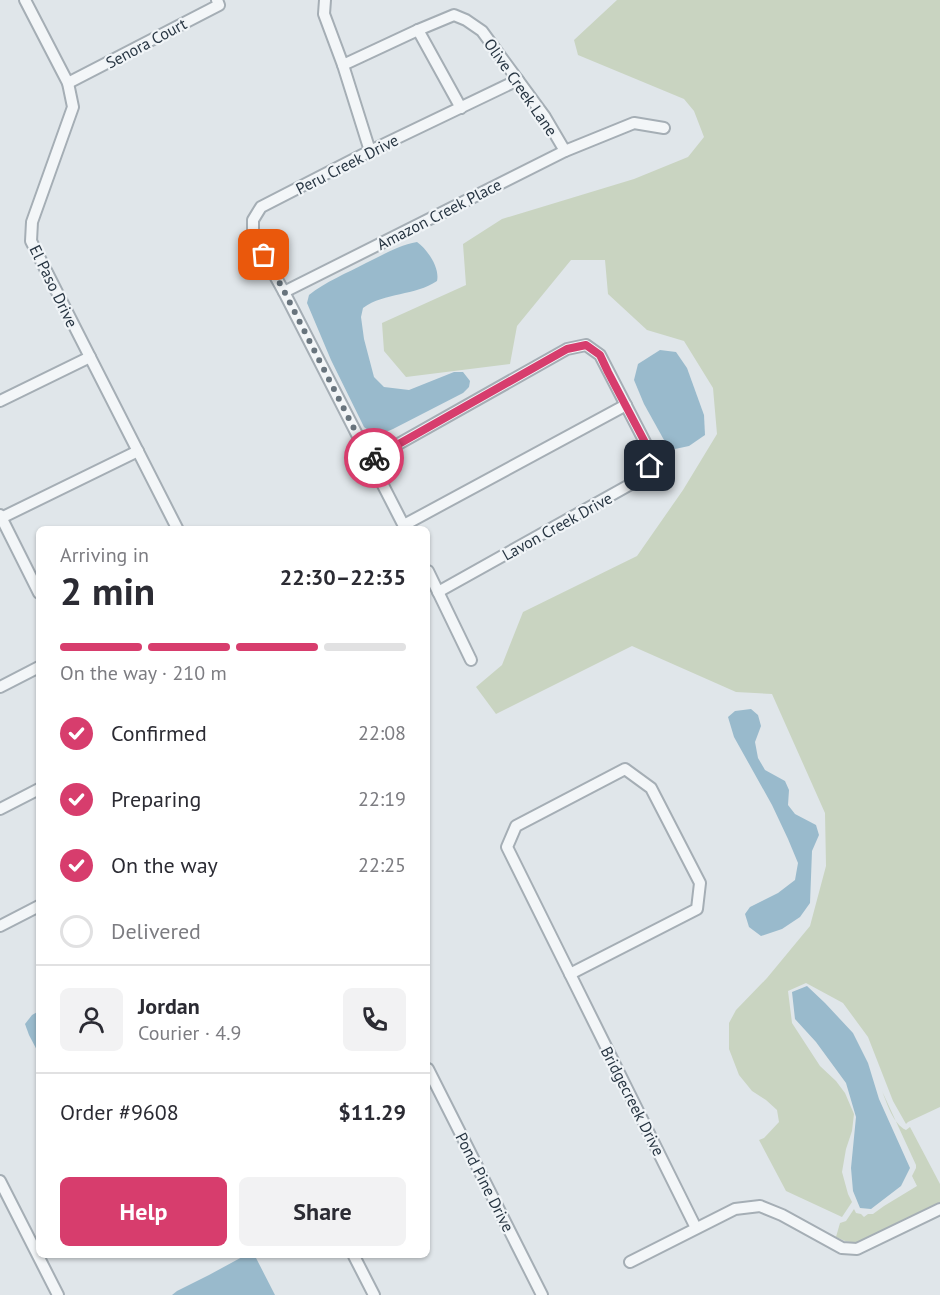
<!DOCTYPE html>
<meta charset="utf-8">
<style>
body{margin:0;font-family:"PT Sans",sans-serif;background:#f2f2f3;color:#2b2b33;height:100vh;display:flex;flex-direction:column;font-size:22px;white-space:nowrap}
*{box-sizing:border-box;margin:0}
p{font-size:20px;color:#7c7c81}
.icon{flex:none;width:33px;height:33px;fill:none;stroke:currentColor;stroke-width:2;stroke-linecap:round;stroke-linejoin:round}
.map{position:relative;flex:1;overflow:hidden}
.drawer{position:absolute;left:36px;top:526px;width:394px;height:732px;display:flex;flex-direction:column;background:#fff;border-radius:9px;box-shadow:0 2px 4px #0004}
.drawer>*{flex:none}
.pin{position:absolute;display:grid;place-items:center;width:51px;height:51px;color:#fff;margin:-26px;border-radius:12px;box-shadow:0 3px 9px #0006}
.courier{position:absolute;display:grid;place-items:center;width:60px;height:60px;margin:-30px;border:4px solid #d73d6d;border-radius:50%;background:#fff;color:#222;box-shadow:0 2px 8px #0007}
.headline em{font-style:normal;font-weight:700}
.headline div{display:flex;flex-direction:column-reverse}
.headline{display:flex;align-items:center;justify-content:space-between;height:102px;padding:0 24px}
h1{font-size:39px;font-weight:700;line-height:45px}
.bar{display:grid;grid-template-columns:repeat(4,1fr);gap:9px 6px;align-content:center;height:72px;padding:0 24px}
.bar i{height:8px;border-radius:4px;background:#e1e1e2}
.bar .current{background:#d73d6d}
.bar p{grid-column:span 4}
.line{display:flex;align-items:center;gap:15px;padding:0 24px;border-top:2px solid #e1e1e2}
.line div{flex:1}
.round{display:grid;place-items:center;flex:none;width:63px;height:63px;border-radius:9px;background:#f2f2f3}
ol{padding:0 24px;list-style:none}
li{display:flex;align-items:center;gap:18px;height:66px}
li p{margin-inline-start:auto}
li .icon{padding:6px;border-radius:50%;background:#d73d6d;color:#fff;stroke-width:4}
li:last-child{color:#7c7c81}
li i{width:33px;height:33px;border:3px solid #e1e1e2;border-radius:50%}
.button{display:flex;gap:12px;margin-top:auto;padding:12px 24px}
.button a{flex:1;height:69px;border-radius:9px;background:#d73d6d;color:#fff;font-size:24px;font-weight:700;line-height:69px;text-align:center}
.button a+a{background:#f2f2f3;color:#2b2b33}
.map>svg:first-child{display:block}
</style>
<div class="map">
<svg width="940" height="1295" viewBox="0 0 940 1295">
<rect width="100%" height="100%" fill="#e0e6ea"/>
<!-- green -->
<g fill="#c9d4c1">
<path d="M 617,0 L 940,0 L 940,1107 L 908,1122 L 906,1124 L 893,1101 L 868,1037 L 843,1003 L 806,983 L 788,991 L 792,1023 L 820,1066 L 836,1081 L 845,1093 L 854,1114 L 852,1131 L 846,1149 L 842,1172 L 848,1194 L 852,1202 L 842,1217 L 786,1191 L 759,1140 L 764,1138 L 779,1122 L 777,1110 L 766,1100 L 752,1091 L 739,1075 L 729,1049 L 729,1023 L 736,1010 L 767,978 L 810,926 L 826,866 L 825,813 L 772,694 L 736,692 L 632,646 L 496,714 L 476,687 L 502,665 L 523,612 L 637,556 L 683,490 L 717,434 L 713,388 L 684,341 L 647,330 L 608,294 L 605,260 L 571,260 L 517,326 L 510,364 L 406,377 L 384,351 L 382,323 L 466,285 L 463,244 L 502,219 L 634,179 L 688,157 L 704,137 L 694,111 L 684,99 L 578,55 L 574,40 Z"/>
<path d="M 882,1091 C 887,1103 893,1124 906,1130 L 910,1127 L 940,1184 L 940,1202 L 856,1243 L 845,1241 L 836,1237 L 840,1223 L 846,1221 L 854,1209 L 856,1213 L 861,1214 L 864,1217 L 868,1214 L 873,1214 L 884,1206 L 917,1186 L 912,1176 L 916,1168 L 916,1165 Z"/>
</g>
<!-- water -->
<g fill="#99bacc">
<path d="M 417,242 C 428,250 440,268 437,281 C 415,296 385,292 363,308 L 361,317 L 364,339 L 374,377 L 384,387 L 409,390 L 454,372 L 463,372 L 470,381 L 469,387 L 463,393 L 393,429 L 381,434 L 372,433 L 364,427 L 331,360 L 307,303 L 309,295 C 325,282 347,273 366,263 C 383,255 399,245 417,242 Z"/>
<path d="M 660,350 L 676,352 L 687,368 L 704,415 L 705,435 L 689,446 L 675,449 L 664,440 L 644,404 L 634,380 L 638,364 Z"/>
<path d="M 751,709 L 758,715 L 761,726 L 755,742 L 758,758 L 765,770 L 785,781 L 789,790 L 788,805 L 795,814 L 816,825 L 819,835 L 812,851 L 810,903 L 800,917 L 782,929 L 761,936 L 749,927 L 745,914 L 750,907 L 778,893 L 795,880 L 798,863 L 788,839 L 772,805 L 734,737 L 728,717 L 735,711 Z"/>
<path d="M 807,986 L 825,1003 L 853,1033 L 868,1063 L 879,1099 L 910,1168 L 901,1186 L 871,1209 L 860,1208 L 853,1191 L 851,1168 L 856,1117 L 846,1083 L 816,1042 L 795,1019 L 792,992 Z"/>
<path d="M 39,1011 L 39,1054 L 29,1035 L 25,1024 L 32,1015 Z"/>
<path d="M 244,1256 L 255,1256 L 275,1295 L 172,1295 L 177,1291 L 209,1275 Z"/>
</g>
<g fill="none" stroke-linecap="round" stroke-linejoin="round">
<!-- minor casing -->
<g stroke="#a5aeb5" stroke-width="14">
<g id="minor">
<path d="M 25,0 L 68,83 L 73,107 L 32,222 L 31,241 L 178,530"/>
<path d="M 325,0 L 324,14 L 343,65 L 370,151"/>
<path d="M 418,30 L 461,108"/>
<path d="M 343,65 L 418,30 L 454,15 L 466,20 L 482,31 L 545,117 L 565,151"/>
<path d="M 68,83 L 219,5 L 217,0"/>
<path d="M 284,292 L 565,151 L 634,123 L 664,128"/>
<path d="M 0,401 L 90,357"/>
<path d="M 370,460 L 567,349 L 586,345 L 600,355 L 648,448 L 650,466 L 640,479 L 438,592"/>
<path d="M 0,515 L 39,593"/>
<path d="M 1,518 L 138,451"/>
<path d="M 404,525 L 626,405"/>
<path d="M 406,530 L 284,292 L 253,236 L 253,220 L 261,207 L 370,151 L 518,80"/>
<path d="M 428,571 L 471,660"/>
<path d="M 0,687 L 39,667"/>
<path d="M 625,769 L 651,788 L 700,883 L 697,909 L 570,974 L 507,847 L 516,826 Z"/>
<path d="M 0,809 L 39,789"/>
<path d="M 0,926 L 39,906"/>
<path d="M 570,974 L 696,1228"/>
<path d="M 428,1069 L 542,1295"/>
<path d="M 0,1181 L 58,1295"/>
<path d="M 354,1256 L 374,1295"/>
<path d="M 630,1262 L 735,1209 L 760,1206 L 782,1215 L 842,1248 L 857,1249 L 940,1209"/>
</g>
</g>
<!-- minor -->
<use href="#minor" stroke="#f3f6f8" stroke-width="10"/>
</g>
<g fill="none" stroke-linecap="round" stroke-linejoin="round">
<!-- done -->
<path stroke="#68747d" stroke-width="6" stroke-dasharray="0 10.8" d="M 264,255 L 284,291 L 370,460 L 374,458"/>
<!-- route -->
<path stroke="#d73d6d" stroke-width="8" d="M 374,458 L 567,349 L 586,345 L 600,355 L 608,372 L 648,448 L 650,466"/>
</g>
<g text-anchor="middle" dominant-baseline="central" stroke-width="4.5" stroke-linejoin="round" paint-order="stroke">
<!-- street labels -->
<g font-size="16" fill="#283643" stroke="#f0f4f7">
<text transform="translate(146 43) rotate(-28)">Senora Court</text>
<text transform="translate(521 87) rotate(55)">Olive Creek Lane</text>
<text transform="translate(347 164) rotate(-27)">Peru Creek Drive</text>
<text transform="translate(439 214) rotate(-27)">Amazon Creek Place</text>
<text transform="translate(54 286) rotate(64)">El Paso Drive</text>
<text transform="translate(557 526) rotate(-29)">Lavon Creek Drive</text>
<text transform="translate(633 1101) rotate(63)">Bridgecreek Drive</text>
<text transform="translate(485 1182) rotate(63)">Pond Pine Drive</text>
</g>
</g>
</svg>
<div class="pin" style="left:264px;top:255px;background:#ea580c"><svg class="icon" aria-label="bag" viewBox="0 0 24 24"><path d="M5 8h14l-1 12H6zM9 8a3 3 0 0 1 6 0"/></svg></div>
<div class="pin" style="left:650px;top:466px;background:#1f2937"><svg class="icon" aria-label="home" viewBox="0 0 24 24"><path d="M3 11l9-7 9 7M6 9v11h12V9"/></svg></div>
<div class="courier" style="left:374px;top:458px"><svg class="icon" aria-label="bike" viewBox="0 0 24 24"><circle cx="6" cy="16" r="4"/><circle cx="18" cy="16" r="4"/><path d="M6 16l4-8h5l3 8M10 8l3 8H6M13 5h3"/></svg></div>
<section class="drawer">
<div class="headline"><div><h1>2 min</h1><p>Arriving in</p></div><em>22:30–22:35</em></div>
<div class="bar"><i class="current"></i><i class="current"></i><i class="current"></i><i></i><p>On the way · 210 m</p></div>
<ol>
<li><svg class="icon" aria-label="check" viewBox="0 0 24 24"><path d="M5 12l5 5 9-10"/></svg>Confirmed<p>22:08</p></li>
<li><svg class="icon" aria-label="check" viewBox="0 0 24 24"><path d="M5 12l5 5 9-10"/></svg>Preparing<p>22:19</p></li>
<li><svg class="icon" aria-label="check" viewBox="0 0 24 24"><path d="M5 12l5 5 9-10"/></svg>On the way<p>22:25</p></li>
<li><i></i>Delivered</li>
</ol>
<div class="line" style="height:108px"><a class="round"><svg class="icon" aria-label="person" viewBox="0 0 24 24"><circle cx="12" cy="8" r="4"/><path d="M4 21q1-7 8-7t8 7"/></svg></a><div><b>Jordan</b><p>Courier · 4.9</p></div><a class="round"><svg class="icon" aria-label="phone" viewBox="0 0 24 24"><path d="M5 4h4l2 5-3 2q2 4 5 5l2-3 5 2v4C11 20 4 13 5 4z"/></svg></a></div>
<div class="line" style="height:78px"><div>Order #9608</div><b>$11.29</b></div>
<div class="button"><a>Help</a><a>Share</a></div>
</section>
</div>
